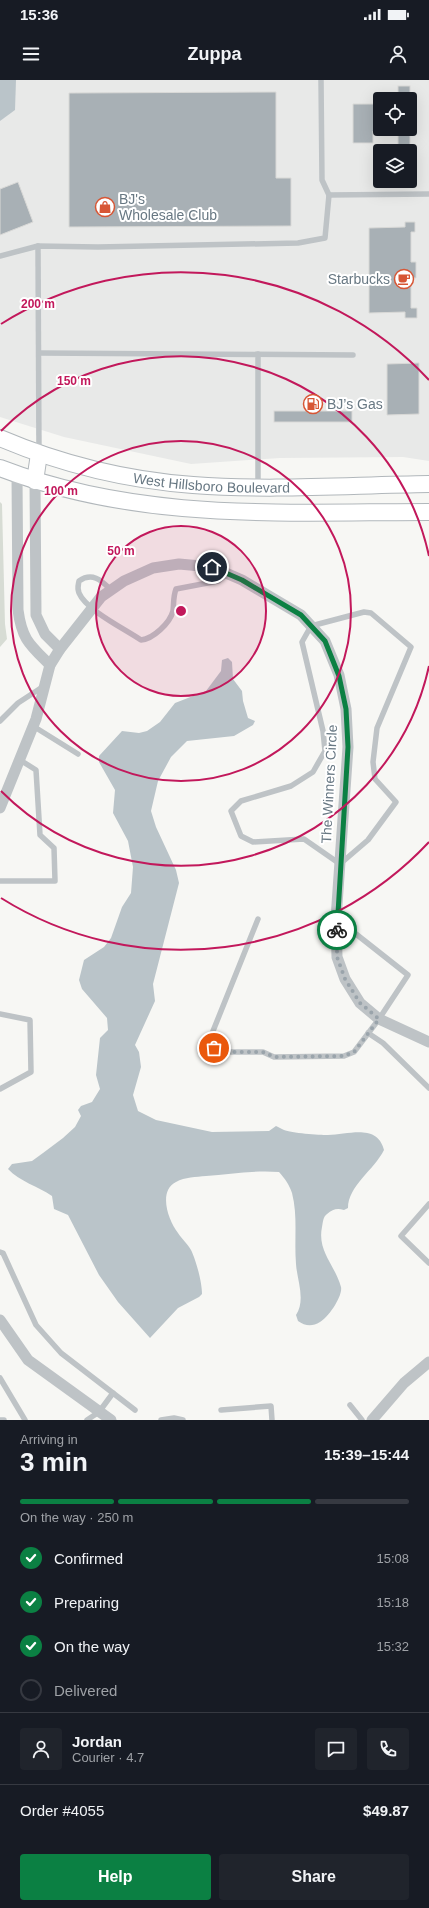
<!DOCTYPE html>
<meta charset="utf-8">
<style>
body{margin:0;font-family:Helvetica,sans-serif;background:#20242c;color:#f1f3f6;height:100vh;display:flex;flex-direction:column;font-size:15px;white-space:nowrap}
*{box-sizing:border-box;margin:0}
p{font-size:13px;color:#9ea1a6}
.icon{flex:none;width:22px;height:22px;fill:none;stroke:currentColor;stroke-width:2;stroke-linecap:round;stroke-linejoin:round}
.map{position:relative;height:1340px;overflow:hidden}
.drawer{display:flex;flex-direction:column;background:#171b24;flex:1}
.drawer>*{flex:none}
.tools{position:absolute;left:373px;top:12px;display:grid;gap:8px}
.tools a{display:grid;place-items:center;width:44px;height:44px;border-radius:4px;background:#171b24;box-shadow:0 4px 16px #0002;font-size:20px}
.pin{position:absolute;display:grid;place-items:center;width:34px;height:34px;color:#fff;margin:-17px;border:2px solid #fff;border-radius:50%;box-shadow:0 1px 4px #0007}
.courier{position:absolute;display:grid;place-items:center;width:40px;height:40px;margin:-20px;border:3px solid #0b8043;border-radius:50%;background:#fff;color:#222;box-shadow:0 1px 5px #0007}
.overview em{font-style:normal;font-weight:700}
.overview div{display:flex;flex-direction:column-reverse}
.overview{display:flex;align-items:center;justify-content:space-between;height:68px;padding:0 20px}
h1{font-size:26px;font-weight:700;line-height:30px}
.bar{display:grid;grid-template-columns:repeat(4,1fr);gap:6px 4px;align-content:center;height:48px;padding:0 20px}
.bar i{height:5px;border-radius:3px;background:#363941}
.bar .selected{background:#0b8043}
.bar p{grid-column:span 4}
.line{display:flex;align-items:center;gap:10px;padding:0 20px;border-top:1px solid #363941}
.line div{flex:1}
.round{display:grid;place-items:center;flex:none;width:42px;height:42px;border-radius:4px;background:#20242c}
ol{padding:0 20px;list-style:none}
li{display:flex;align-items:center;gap:12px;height:44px}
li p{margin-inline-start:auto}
li .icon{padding:4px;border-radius:50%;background:#0b8043;color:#fff;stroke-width:4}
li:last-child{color:#9ea1a6}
li i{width:22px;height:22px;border:2px solid #363941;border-radius:50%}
.button{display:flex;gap:8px;margin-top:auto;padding:8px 20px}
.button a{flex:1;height:46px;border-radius:4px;background:#0b8043;color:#fff;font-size:16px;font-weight:700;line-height:46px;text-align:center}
.button a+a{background:#20242c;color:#f1f3f6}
.status{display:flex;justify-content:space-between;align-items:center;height:28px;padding:0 20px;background:#171b24;direction:ltr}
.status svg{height:11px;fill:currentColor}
header{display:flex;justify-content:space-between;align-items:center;height:52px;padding:0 20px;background:#171b24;font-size:18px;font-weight:700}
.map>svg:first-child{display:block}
</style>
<div class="status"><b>15:36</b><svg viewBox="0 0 49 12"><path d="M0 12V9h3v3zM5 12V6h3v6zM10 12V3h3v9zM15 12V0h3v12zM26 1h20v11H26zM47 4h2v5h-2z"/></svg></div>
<header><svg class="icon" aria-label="menu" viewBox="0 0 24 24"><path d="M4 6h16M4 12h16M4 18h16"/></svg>Zuppa<svg class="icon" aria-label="person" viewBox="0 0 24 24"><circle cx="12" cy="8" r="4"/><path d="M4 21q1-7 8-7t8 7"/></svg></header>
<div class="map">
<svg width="429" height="1340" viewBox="0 0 429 1340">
<rect width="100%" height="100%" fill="#f7f7f4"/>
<!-- built -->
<path fill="#e8e9e8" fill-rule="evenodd" d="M 0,0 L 429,0 L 429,381 L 403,377 L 280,378 L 191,384 L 64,357 L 0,337 ZM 380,19 L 410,19 L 410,49 L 380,49 ZM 380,71 L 410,71 L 410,101 L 380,101 Z"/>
<!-- green -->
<path fill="#d7dcd4" d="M 0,422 L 2,424 L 5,544 L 7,559 L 0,567 Z"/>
<!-- water -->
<g fill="#bac4c9">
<path d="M 0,0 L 16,0 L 15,30 L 0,41 Z"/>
<path d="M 228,578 L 232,582 L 233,599 L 242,611 L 243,621 L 248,638 L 255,641 L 253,645 L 234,656 L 187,661 L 171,677 L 158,701 L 151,731 L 156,747 L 176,790 L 179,803 L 153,904 L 155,921 L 135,965 L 139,972 L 141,987 L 133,1015 L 138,1031 L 156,1040 L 212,1052 L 269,1051 L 276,1046 C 279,1047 281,1049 284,1050 C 291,1053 319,1055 328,1055 C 348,1055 377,1043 384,1070 C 374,1090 348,1106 348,1128 L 344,1130 C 337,1128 333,1129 327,1134 C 323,1137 323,1142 322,1147 C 317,1171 335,1185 341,1207 C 343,1216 328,1238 320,1242 C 312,1247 305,1246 298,1241 L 296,1235 C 306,1220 297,1200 296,1184 C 294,1160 298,1136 292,1113 C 289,1104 285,1099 279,1092 C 255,1090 230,1094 206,1096 C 196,1097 185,1097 176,1102 C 158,1111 168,1140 178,1153 C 182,1159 187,1163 191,1170 C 196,1180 202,1202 202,1214 L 199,1217 L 178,1228 L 150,1258 L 118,1222 L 99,1195 L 68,1135 L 54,1129 L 52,1116 C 38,1106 20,1102 8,1089 L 12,1084 L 32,1081 L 43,1073 L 63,1058 L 75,1047 L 81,1036 L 78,1030 L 81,1026 L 92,1022 L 100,1009 L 96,995 L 100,958 L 108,950 L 107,938 L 82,909 L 79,900 L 84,880 L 104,867 L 111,858 L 122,827 L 131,813 L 133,787 L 128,761 L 113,733 L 115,710 L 99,682 L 99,676 L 122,651 L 139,653 L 147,651 L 160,642 L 175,623 L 206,611 L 221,591 L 222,580 Z"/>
</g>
<!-- building -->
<g fill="#a8b0b5" stroke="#d9d9d7">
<rect x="398" y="6" width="12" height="13"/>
<path d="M 276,12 L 276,98 L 291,98 L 291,146 L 69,147 L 69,13 Z"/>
<path d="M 353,24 L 374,24 L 374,37 L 380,37 L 380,51 L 373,51 L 373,63 L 353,63 Z"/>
<rect x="398" y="49" width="12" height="22"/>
<path d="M 18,102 L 33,142 L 0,155 L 0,109 Z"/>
<path d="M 405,142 L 415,142 L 415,152 L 411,152 L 411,182 L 416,182 L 416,198 L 411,198 L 411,228 L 417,228 L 417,238 L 405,238 L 405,232 L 369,233 L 369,148 L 405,147 Z"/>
<path d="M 419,283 L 419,334 L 387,335 L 387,284 Z"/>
<rect x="274" y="331" width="78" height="11"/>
</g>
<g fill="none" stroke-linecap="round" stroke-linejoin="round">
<!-- secondary casing -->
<g stroke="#b1b7bb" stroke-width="18">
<g id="secondary">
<path id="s1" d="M 0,358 C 61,384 127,400 193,405 C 271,411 351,405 429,404"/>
<path d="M 0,388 C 140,442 282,432 429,432"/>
<path d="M 35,401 L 39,374"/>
</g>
</g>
<!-- lane -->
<g stroke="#bec3c6" stroke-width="5.5">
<path d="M 329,115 L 429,114"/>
<path d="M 38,166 L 39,372"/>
<path d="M 0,176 L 38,166 L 98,167 L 298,163 L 325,158 L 329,115 L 322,100 L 321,0"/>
<path d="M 39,273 L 353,275"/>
<path d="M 258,407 L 258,274"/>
<path d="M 110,509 C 101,500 92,492 79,501 C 78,506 77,508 79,513 C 86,530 125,549 141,560 C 153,559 170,543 173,531 C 174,523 173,517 176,509 L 218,501 L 227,494"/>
<path d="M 364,532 L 371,533 L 411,567 L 377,648 L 373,682 L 375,699 L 396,722 L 368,760 L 340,784 L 304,759 L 253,762 L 241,756 L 231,731 L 241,721 L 291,706 L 313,692 L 325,671 L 323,651 L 302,562 L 311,546 Z"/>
<path d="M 0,641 L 18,623 L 44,606"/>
<path d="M 33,646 L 78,674"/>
<path d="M 0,801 L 55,801 L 54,768 L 40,755 L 36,690 L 20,680"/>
<path d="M 258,839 L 209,961 L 214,967 L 221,972 L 263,972 L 274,977 L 344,976 L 354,972 L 379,939 L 408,895 L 337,839"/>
<path d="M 0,934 L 30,940 L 31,992 L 0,1009"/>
<path d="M 368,953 L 383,963 L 429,1008"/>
<path d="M 429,1124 L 401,1156 L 429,1183"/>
<path d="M 0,1172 L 3,1173 L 36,1245 L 61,1273 L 135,1330"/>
<path d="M 0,1298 L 25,1340"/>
<path d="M 350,1325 L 362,1340"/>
<path d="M 221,1330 L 271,1326 L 272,1340"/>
<path d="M 0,1340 L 4,1340"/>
<path d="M 87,1340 L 99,1332 L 113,1313"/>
<path d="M 161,1340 L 174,1338 L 183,1340"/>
</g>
<!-- street -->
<g stroke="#bec3c6" stroke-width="11">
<path d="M 17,395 L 18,530 C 22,560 30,565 50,585"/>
<path d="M 35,401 L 36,535 L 45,554 L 60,569"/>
<path d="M 0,728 L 36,639 L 50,585 L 60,569 L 101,517 L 124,501 L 153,488 L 179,484 L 212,487 L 242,500 L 301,535 L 325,561 L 339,595 L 346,629 L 348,667 L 336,839 L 337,877 L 345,899 L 360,923 L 379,939 L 429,962"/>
<path d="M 0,1240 L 28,1280 L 111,1340"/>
<path d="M 372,1340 L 404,1303 L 429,1282"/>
</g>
<!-- secondary -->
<use href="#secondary" stroke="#fff" stroke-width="16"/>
</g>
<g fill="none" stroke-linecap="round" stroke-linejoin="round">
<!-- done -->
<path stroke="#9aa4ab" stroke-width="4" stroke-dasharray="0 7.2" d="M 214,968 L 221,972 L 263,972 L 274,977 L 344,976 L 354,972 L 379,939 L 360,923 L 345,899 L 337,877 L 337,850"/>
<!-- route -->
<path stroke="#0b8043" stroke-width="5" d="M 212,487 L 242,500 L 301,535 L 325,561 L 339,596 L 346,629 L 348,667 L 337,850"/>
</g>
<!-- distance rings -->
<circle cx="181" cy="531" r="85" fill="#c2185b" fill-opacity=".12"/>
<g fill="none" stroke="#c2185b" stroke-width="2">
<circle cx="181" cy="531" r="85"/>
<circle cx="181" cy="531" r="170"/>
<path d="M429 586A254 254 0 0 1 1 711M1 351A254 254 0 0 1 429 476"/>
<path d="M429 762A339 339 0 0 1 1 818M1 244A339 339 0 0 1 429 300"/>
</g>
<!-- icons -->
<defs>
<g id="shop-ring" transform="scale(1)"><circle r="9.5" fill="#fff" stroke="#d75635" stroke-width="1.5"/><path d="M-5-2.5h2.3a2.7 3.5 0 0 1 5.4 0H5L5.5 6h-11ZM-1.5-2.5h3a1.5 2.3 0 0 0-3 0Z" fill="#d75635"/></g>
<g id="cafe-ring" transform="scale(1)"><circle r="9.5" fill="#fff" stroke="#d75635" stroke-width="1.5"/><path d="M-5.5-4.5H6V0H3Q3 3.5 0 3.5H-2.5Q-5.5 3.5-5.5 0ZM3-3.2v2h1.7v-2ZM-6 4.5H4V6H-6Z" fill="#d75635"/></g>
<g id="fuel-ring" transform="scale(1)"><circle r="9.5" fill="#fff" stroke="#d75635" stroke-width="1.5"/><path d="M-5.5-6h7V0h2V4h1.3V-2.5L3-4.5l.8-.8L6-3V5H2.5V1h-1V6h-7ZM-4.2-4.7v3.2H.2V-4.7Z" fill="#d75635"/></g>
</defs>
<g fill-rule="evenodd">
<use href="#shop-ring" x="105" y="127"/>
<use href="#cafe-ring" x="404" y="199"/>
<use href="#fuel-ring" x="313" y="324"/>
</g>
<g text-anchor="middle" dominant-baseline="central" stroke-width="4" stroke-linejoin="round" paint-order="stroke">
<!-- poi labels -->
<g font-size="14" fill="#687883" stroke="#fff" text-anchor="start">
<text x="119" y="119">BJ's<tspan x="119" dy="16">Wholesale Club</tspan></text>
<text x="390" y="199" text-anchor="end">Starbucks</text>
<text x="327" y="324">BJ’s Gas</text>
</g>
<!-- street labels -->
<g font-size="14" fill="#687883" stroke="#fff">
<text stroke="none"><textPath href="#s1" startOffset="218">West Hillsboro Boulevard</textPath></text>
<text transform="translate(329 704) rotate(-87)">The Winners Circle</text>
</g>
</g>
<circle cx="181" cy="531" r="6" fill="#c2185b" stroke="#fff" stroke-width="2"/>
<g font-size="12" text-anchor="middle" font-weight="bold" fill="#c2185b" stroke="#fff" stroke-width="4" stroke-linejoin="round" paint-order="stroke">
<text x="38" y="228">200 m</text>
<text x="74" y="305">150 m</text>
<text x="61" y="415">100 m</text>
<text x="121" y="475">50 m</text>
</g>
</svg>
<div class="tools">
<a><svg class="icon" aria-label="locate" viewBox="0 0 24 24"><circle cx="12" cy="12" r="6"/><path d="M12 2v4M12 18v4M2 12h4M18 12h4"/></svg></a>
<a><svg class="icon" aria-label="layers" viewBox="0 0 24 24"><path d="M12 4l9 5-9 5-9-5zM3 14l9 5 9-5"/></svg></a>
</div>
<div class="pin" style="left:214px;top:968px;background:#ea580c"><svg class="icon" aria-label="bag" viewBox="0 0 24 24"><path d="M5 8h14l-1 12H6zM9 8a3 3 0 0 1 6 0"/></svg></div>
<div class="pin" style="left:212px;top:487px;background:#1f2937"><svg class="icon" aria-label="home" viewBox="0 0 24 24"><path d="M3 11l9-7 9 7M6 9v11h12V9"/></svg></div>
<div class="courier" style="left:337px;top:850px"><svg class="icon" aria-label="bike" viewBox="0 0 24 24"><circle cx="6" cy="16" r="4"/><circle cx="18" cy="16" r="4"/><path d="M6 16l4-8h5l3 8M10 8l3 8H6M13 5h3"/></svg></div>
</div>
<section class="drawer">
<div class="overview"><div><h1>3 min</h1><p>Arriving in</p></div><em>15:39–15:44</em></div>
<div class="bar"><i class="selected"></i><i class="selected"></i><i class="selected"></i><i></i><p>On the way · 250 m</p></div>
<ol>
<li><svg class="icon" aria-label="check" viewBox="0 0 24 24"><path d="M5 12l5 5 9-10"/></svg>Confirmed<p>15:08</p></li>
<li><svg class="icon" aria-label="check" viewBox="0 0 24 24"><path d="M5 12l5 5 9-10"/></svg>Preparing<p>15:18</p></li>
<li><svg class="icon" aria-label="check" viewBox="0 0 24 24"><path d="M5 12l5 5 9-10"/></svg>On the way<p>15:32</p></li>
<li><i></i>Delivered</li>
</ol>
<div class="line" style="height:72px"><a class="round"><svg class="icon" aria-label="person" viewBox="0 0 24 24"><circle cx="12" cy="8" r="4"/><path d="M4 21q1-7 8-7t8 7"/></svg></a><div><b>Jordan</b><p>Courier · 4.7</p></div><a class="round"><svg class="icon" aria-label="chat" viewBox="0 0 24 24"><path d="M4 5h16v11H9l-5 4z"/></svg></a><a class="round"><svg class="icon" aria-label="phone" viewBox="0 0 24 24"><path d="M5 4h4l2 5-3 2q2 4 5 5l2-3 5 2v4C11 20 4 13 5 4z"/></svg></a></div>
<div class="line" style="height:52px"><div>Order #4055</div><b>$49.87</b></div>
<div class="button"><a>Help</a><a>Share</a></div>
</section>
